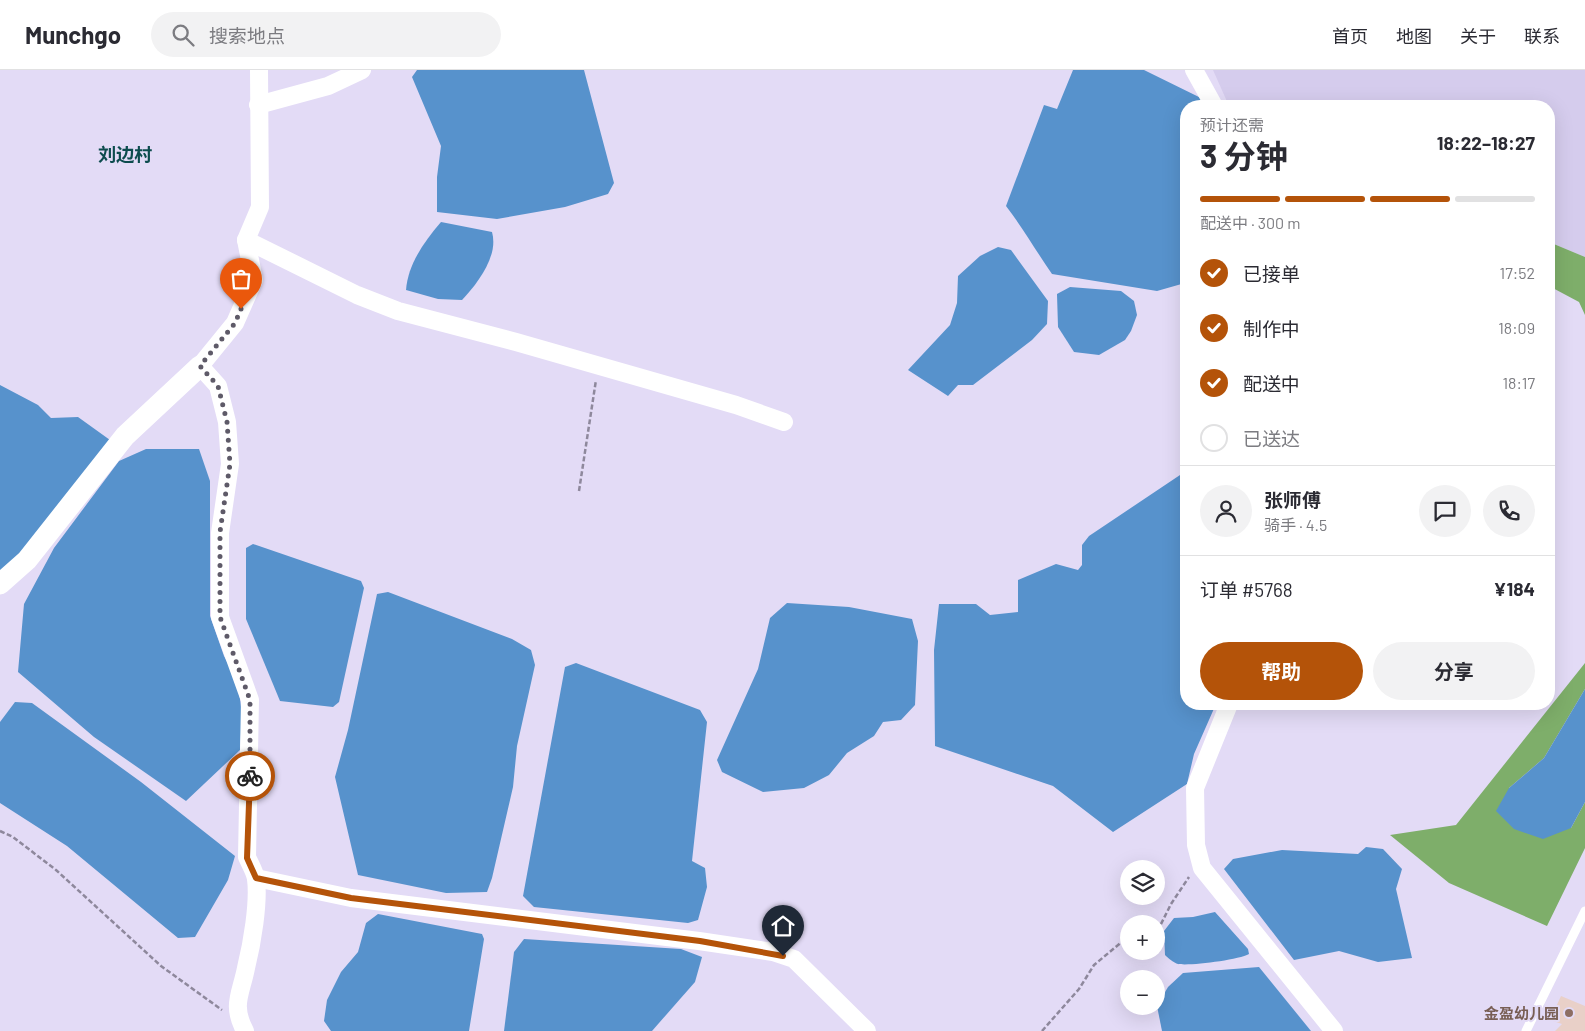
<!DOCTYPE html>
<html lang="zh">
<meta charset="utf-8">
<style>
body{margin:0;font-family:Barlow,"Noto Sans SC",sans-serif;background:#f2f2f3;color:#2b2b33;height:100vh;display:flex;flex-direction:column;font-size:19px;white-space:nowrap}
*{box-sizing:border-box;margin:0}
p{font-size:16px;color:#7c7c81}
.icon{flex:none;width:28px;height:28px;fill:none;stroke:currentColor;stroke-width:2;stroke-linecap:round;stroke-linejoin:round}
.map{position:relative;flex:1;overflow:hidden}
.details{position:absolute;left:1180px;top:30px;width:375px;height:610px;display:flex;flex-direction:column;background:#fff;border-radius:20px;box-shadow:0 5px 20px #0002}
.details>*{flex:none}
.buttons{position:absolute;left:1120px;top:790px;display:grid;gap:10px}
.buttons a{display:grid;place-items:center;width:45px;height:45px;border-radius:50%;background:#fff;box-shadow:0 5px 20px #0002;font-size:25px}
.pin{position:absolute;display:grid;place-items:center;width:42px;height:42px;color:#fff;margin:-51px -21px;border-radius:50% 50% 50% 0;rotate:-45deg;box-shadow:0 0 5px #0007}
.pin .icon{rotate:45deg}
.courier{position:absolute;display:grid;place-items:center;width:50px;height:50px;margin:-25px;border:4px solid #b45309;border-radius:50%;background:#fff;color:#222;box-shadow:0 1px 6px #0007}
.head em{font-style:normal;font-weight:700}
.head div{display:flex;flex-direction:column-reverse}
.head{display:flex;align-items:center;justify-content:space-between;height:85px;padding:0 20px}
h1{font-size:32px;font-weight:700;line-height:38px}
.bar{display:grid;grid-template-columns:repeat(4,1fr);gap:8px 5px;align-content:center;height:60px;padding:0 20px}
.bar i{height:6px;border-radius:4px;background:#e1e1e2}
.bar .active{background:#b45309}
.bar p{grid-column:span 4}
.line{display:flex;align-items:center;gap:12px;padding:0 20px;border-top:1px solid #e1e1e2}
.line div{flex:1}
.round{display:grid;place-items:center;flex:none;width:52px;height:52px;border-radius:26px;background:#f2f2f3}
ol{padding:0 20px;list-style:none}
li{display:flex;align-items:center;gap:15px;height:55px}
li p{margin-inline-start:auto}
li .icon{padding:5px;border-radius:50%;background:#b45309;color:#fff;stroke-width:4}
li:last-child{color:#7c7c81}
li i{width:28px;height:28px;border:2px solid #e1e1e2;border-radius:50%}
.button{display:flex;gap:10px;margin-top:auto;padding:10px 20px}
.button a{flex:1;height:58px;border-radius:30px;background:#b45309;color:#fff;font-size:20px;font-weight:700;line-height:58px;text-align:center}
.button a+a{background:#f2f2f3;color:#2b2b33}
header{display:flex;align-items:center;gap:30px;box-sizing:border-box;height:70px;padding:0 25px;background:#fff;border-bottom:1px solid #e1e1e2}
header strong{font-size:24px}
nav{display:flex;gap:28px;margin-inline-start:auto;font-size:18px}
.search{width:350px;height:45px;background:#f2f2f3;display:flex;align-items:center;gap:12px;box-sizing:border-box;padding:0 18px;border-radius:28px;color:#7c7c81;font-size:19px}
.map>svg:first-child{display:block}
</style>
<header>
<strong>Munchgo</strong>
<div class="search"><svg class="icon" aria-label="search" viewBox="0 0 24 24"><circle cx="10" cy="10" r="6"/><path d="M15 15l6 6"/></svg>搜索地点</div>
<nav><a>首页</a><a>地图</a><a>关于</a><a>联系</a></nav>
</header>
<div class="map">
<svg width="1585" height="961" viewBox="0 0 1585 961">
<rect width="100%" height="100%" fill="#e3dbf6"/>
<!-- built -->
<path fill="#d5cced" d="M 1213,0 L 1585,0 L 1585,187 L 1549,172 L 1549,36 L 1229,36 Z"/>
<!-- education -->
<path fill="#e9d0c8" d="M 1561,926 L 1585,936 L 1585,961 L 1555,961 L 1562,954 L 1550,950 Z"/>
<!-- forest -->
<g fill="#7eae6a">
<path d="M 1549,172 L 1585,187 L 1585,245 L 1579,232 L 1549,216 Z"/>
<path d="M 1585,593 L 1585,619 L 1544,688 L 1509,718 L 1571,758 L 1585,732 L 1585,778 L 1547,856 L 1449,813 L 1390,765 L 1456,755 Z"/>
</g>
<!-- water -->
<g fill="#5792cc">
<path d="M 417,0 L 584,0 L 614,113 L 608,124 L 565,137 L 497,149 L 437,142 L 437,107 L 441,76 L 412,7 Z"/>
<path d="M 1073,0 L 1144,0 L 1203,29 L 1205,36 L 1186,36 L 1185,213 L 1157,221 L 1052,204 C 1036,181 1023,158 1006,136 L 1044,35 L 1057,39 Z"/>
<path d="M 441,152 L 492,162 C 499,186 477,214 462,230 L 438,229 L 406,220 C 408,194 424,172 441,152 Z"/>
<path d="M 998,177 L 1011,180 L 1048,231 L 1047,254 L 1032,270 L 973,315 L 958,315 L 948,326 L 908,300 L 950,255 L 957,233 L 958,206 L 980,186 Z"/>
<path d="M 1070,217 L 1121,221 L 1134,231 L 1137,245 L 1131,261 L 1125,270 L 1099,285 L 1074,282 L 1058,257 L 1057,224 Z"/>
<path d="M 0,315 L 38,335 L 51,348 L 78,347 L 110,370 L 19,486 L 0,501 Z"/>
<path d="M 146,379 L 199,379 L 210,411 L 210,546 L 224,586 L 238,613 L 242,645 L 240,680 L 186,731 L 94,667 L 18,602 L 24,534 L 54,478 L 119,391 Z"/>
<path d="M 1186,401 L 1186,634 L 1216,634 L 1194,684 L 1187,714 L 1113,762 L 1053,716 L 935,676 L 934,580 L 939,534 L 976,534 L 990,545 L 1018,542 L 1018,510 L 1056,494 L 1078,500 L 1082,495 L 1082,475 L 1089,466 Z"/>
<path d="M 253,474 L 361,511 L 364,518 L 339,632 L 333,637 L 280,631 L 246,549 L 246,478 Z"/>
<path d="M 388,522 L 512,569 L 531,580 L 535,595 L 517,676 L 513,717 L 492,808 L 487,822 L 446,823 L 358,805 L 335,707 L 348,660 L 377,524 Z"/>
<path d="M 787,533 L 849,537 L 912,549 L 918,571 L 915,635 L 901,650 L 883,652 L 874,666 L 847,683 L 829,705 L 804,718 L 763,722 L 722,702 L 717,690 L 758,599 L 770,548 Z"/>
<path d="M 576,593 L 700,640 L 707,652 L 692,791 L 705,798 L 707,817 L 698,850 L 688,853 L 534,837 L 523,826 L 565,597 Z"/>
<path d="M 1585,619 L 1585,732 L 1571,758 L 1543,769 L 1514,759 L 1496,741 L 1509,718 L 1544,688 Z"/>
<path d="M 15,632 L 32,633 L 141,712 L 235,786 L 228,810 L 195,867 L 178,868 L 67,776 L 0,733 L 0,652 Z"/>
<path d="M 1366,777 L 1383,779 L 1402,799 L 1396,819 L 1412,888 L 1378,892 L 1339,881 L 1294,890 L 1224,799 L 1233,789 L 1282,780 L 1358,784 Z"/>
<path d="M 1215,842 L 1248,879 L 1249,884 C 1238,890 1190,896 1178,894 C 1174,893 1168,888 1165,885 L 1164,861 L 1174,848 L 1193,847 Z"/>
<path d="M 378,844 L 482,864 L 484,869 L 469,961 L 331,961 L 324,951 L 327,930 L 341,902 L 358,882 L 366,853 Z"/>
<path d="M 524,869 L 681,879 L 702,887 L 695,912 L 652,961 L 504,961 L 514,882 Z"/>
<path d="M 1259,897 L 1311,961 L 1162,961 L 1157,936 L 1168,917 L 1183,903 Z"/>
</g>
<g fill="none" stroke-linecap="round" stroke-linejoin="round">
<!-- path -->
<g stroke="#8e889c" stroke-width="2.5" stroke-dasharray="5 2.5" stroke-linecap="butt">
<path d="M 579,421 L 596,310"/>
<path d="M 0,761 L 13,767 L 56,800 L 161,896 L 222,940"/>
<path d="M 1156,857 L 1159,858 L 1171,834 L 1189,807"/>
<path d="M 1042,961 L 1079,919 L 1094,895 L 1129,866"/>
</g>
<!-- service -->
<path stroke="#fff" stroke-width="9" d="M 1526,961 L 1585,841"/>
<!-- minor -->
<g stroke="#fff" stroke-width="18">
<path d="M 1194,0 L 1214,36"/>
<path d="M 258,35 L 328,16 L 362,0"/>
<path d="M 246,170 L 357,225 L 398,241 L 516,272 L 736,335 L 784,352"/>
<path d="M 1229,634 L 1195,718 L 1196,775 L 1202,798 L 1334,961"/>
<path d="M 256,808 L 351,828 L 699,871 L 773,882 L 794,889 L 867,961"/>
<path d="M 245,961 C 231,935 241,924 246,898 C 252,874 259,833 256,809 C 255,802 250,794 247,787 L 250,630 L 220,547 L 220,463 L 230,394 L 227,352 L 218,316 L 200,296 L 235,253 L 254,210 L 246,170 L 260,137 L 259,0"/>
</g>
<!-- tertiary -->
<path stroke="#fff" stroke-width="21" d="M 0,514 L 27,490 L 125,366 L 200,296"/>
</g>
<g fill="none" stroke-linecap="round" stroke-linejoin="round">
<!-- done -->
<path stroke="#5e5a68" stroke-width="5" stroke-dasharray="0 9" d="M 241,239 L 235,253 L 200,296 L 218,316 L 227,352 L 230,394 L 220,462 L 220,547 L 250,630 L 250,706"/>
<!-- route -->
<path stroke="#b45309" stroke-width="6" d="M 250,706 L 247,788 L 256,808 L 351,828 L 700,871 L 783,886"/>
</g>
<!-- markers -->
<circle fill="#8d6e63" stroke="#e3dbf6" stroke-width="2" cx="1569" cy="943" r="5"/>
<g text-anchor="middle" dominant-baseline="central" stroke-width="4" stroke-linejoin="round" paint-order="stroke">
<!-- education labels -->
<g font-size="15" font-weight="bold" fill="#785e54" stroke="#e3dbf6" text-anchor="end">
<text x="1559" y="943">金盈幼儿园</text>
</g>
<!-- quarter labels -->
<g font-size="18" font-weight="bold" fill="#0d4c4e" stroke="#e3dbf6">
<text x="125" y="84">刘边村</text>
</g>
</g>
</svg>
<div class="buttons">
<a><svg class="icon" aria-label="layers" viewBox="0 0 24 24"><path d="M12 4l9 5-9 5-9-5zM3 14l9 5 9-5"/></svg></a>
<a>+</a>
<a>−</a>
</div>
<div class="pin" style="left:241px;top:239px;background:#ea580c"><svg class="icon" aria-label="bag" viewBox="0 0 24 24"><path d="M5 8h14l-1 12H6zM9 8a3 3 0 0 1 6 0"/></svg></div>
<div class="pin" style="left:783px;top:886px;background:#1f2937"><svg class="icon" aria-label="home" viewBox="0 0 24 24"><path d="M3 11l9-7 9 7M6 9v11h12V9"/></svg></div>
<div class="courier" style="left:250px;top:706px"><svg class="icon" aria-label="bike" viewBox="0 0 24 24"><circle cx="6" cy="16" r="4"/><circle cx="18" cy="16" r="4"/><path d="M6 16l4-8h5l3 8M10 8l3 8H6M13 5h3"/></svg></div>
<section class="details">
<div class="head"><div><h1>3 分钟</h1><p>预计还需</p></div><em>18:22–18:27</em></div>
<div class="bar"><i class="active"></i><i class="active"></i><i class="active"></i><i></i><p>配送中 · 300 m</p></div>
<ol>
<li><svg class="icon" aria-label="check" viewBox="0 0 24 24"><path d="M5 12l5 5 9-10"/></svg>已接单<p>17:52</p></li>
<li><svg class="icon" aria-label="check" viewBox="0 0 24 24"><path d="M5 12l5 5 9-10"/></svg>制作中<p>18:09</p></li>
<li><svg class="icon" aria-label="check" viewBox="0 0 24 24"><path d="M5 12l5 5 9-10"/></svg>配送中<p>18:17</p></li>
<li><i></i>已送达</li>
</ol>
<div class="line" style="height:90px"><a class="round"><svg class="icon" aria-label="person" viewBox="0 0 24 24"><circle cx="12" cy="8" r="4"/><path d="M4 21q1-7 8-7t8 7"/></svg></a><div><b>张师傅</b><p>骑手 · 4.5</p></div><a class="round"><svg class="icon" aria-label="chat" viewBox="0 0 24 24"><path d="M4 5h16v11H9l-5 4z"/></svg></a><a class="round"><svg class="icon" aria-label="phone" viewBox="0 0 24 24"><path d="M5 4h4l2 5-3 2q2 4 5 5l2-3 5 2v4C11 20 4 13 5 4z"/></svg></a></div>
<div class="line" style="height:65px"><div>订单 #5768</div><b>¥184</b></div>
<div class="button"><a>帮助</a><a>分享</a></div>
</section>
</div>
